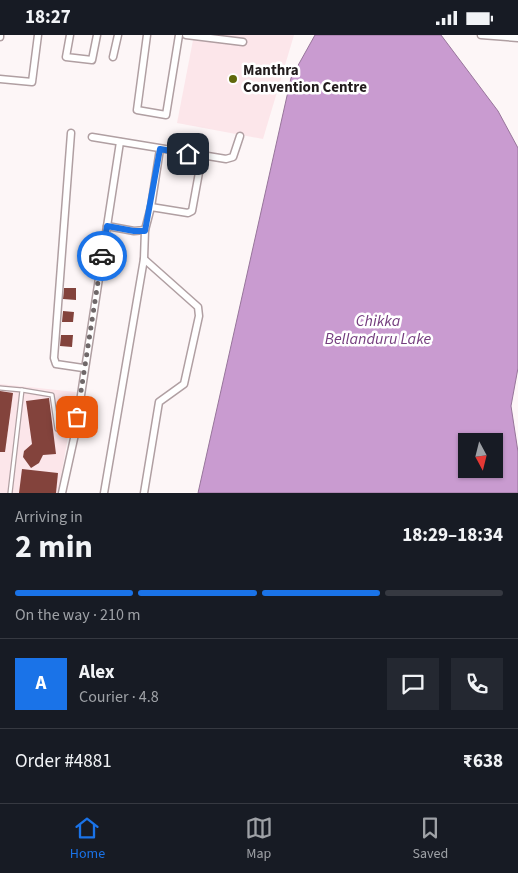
<!DOCTYPE html>
<meta charset="utf-8">
<style>
body{margin:0;font-family:"Source Sans 3",sans-serif;background:#242831;color:#f1f3f6;height:100vh;display:flex;flex-direction:column;font-size:19px;white-space:nowrap}
*{box-sizing:border-box;margin:0}
p{font-size:16px;color:#9ea1a6}
.icon{flex:none;width:28px;height:28px;fill:none;stroke:currentColor;stroke-width:2;stroke-linecap:round;stroke-linejoin:round}
.map{position:relative;height:458px;overflow:hidden}
.side{display:flex;flex-direction:column;background:#171b24;flex:1}
.side>*{flex:none}
.needle{width:32px;rotate:173deg}
.buttons{position:absolute;left:458px;top:398px;display:grid;gap:10px}
.buttons a{display:grid;place-items:center;width:45px;height:45px;border-radius:0px;background:#171b24;box-shadow:0 1px 4px #0004;font-size:25px}
.pin{position:absolute;display:grid;place-items:center;width:42px;height:42px;color:#fff;margin:-21px;border-radius:10px;box-shadow:0 2px 8px #0006}
.courier{position:absolute;display:grid;place-items:center;width:50px;height:50px;margin:-25px;border:4px solid #1a73e8;border-radius:50%;background:#fff;color:#222;box-shadow:0 1px 6px #0007}
.summary em{font-style:normal;font-weight:700}
.summary div{display:flex;flex-direction:column-reverse}
.summary{display:flex;align-items:center;justify-content:space-between;height:85px;padding:0 15px}
h1{font-size:32px;font-weight:700;line-height:38px}
.bar{display:grid;grid-template-columns:repeat(4,1fr);gap:8px 5px;align-content:center;height:60px;padding:0 15px}
.bar i{height:6px;border-radius:4px;background:#363941}
.bar .selected{background:#1a73e8}
.bar p{grid-column:span 4}
.line{display:flex;align-items:center;gap:12px;padding:0 15px;border-top:1px solid #363941}
.line div{flex:1}
.round{display:grid;place-items:center;flex:none;width:52px;height:52px;border-radius:0px;background:#242831}
.status{display:flex;justify-content:space-between;align-items:center;height:35px;padding:0 25px;background:#171b24;direction:ltr}
.status svg{height:14px;fill:currentColor}
.menu{display:flex;justify-content:space-around;align-items:center;height:70px;border-top:1px solid #363941;background:#171b24;font-size:14px;color:#9ea1a6}
.menu a{display:grid;justify-items:center;gap:2px}
.menu .selected{color:#1a73e8}
.map>svg:first-child{display:block}
</style>
<div class="status"><b>18:27</b><svg viewBox="0 0 49 12"><path d="M0 12V9h3v3zM5 12V6h3v6zM10 12V3h3v9zM15 12V0h3v12zM26 1h20v11H26zM47 4h2v5h-2z"/></svg></div>
<div class="map">
<svg width="518" height="458" viewBox="0 0 518 458">
<rect width="100%" height="100%" fill="#fdf6f7"/>
<!-- built -->
<g fill="#fce6ea">
<path d="M 194,0 L 294,0 L 263,104 L 177,88 Z"/>
<path d="M 0,349 L 76,357 L 58,458 L 0,458 Z"/>
</g>
<!-- water -->
<path fill="#c99bd0" stroke="#97759a" fill-rule="evenodd" d="M 315,0 L 441,0 L 498,76 L 518,113 L 518,333 L 511,371 L 518,417 L 518,458 L 198,458 L 291,43 ZM 466,406 L 494,406 L 494,434 L 466,434 Z"/>
<!-- building -->
<g fill="#83433c">
<path d="M 64,253 L 76,253 L 76,265 L 63,264 Z"/>
<path d="M 63,276 L 74,277 L 73,287 L 62,287 Z"/>
<path d="M 61,300 L 73,300 L 72,312 L 60,311 Z"/>
<path d="M 0,356 L 13,358 L 5,417 L 0,417 Z"/>
<path d="M 49,363 L 56,419 L 43,420 L 39,428 L 31,433 L 23,422 L 24,416 L 32,409 L 26,366 Z"/>
<path d="M 22,434 L 58,438 L 56,458 L 19,458 Z"/>
</g>
<g fill="none" stroke-linecap="round" stroke-linejoin="round">
<!-- lane casing -->
<g stroke="#b09fa2" stroke-width="5.5">
<g id="lane">
<path d="M 0,353 L 22,355 L 10,458"/>
<path d="M 22,355 L 52,360 L 57,394"/>
</g>
</g>
<!-- street casing -->
<g stroke="#b09fa2" stroke-width="9">
<g id="street">
<path d="M 70,0 L 66,22 L 92,25 L 97,0"/>
<path d="M 147,0 L 137,75 L 166,80 L 179,0"/>
<path d="M 186,0 L 243,7"/>
<path d="M 481,0 L 518,3"/>
<path d="M 0,2 L 0,0"/>
<path d="M 113,22 L 118,0"/>
<path d="M 0,44 L 32,47 L 38,0"/>
<path d="M 71,98 L 54,323 L 56,329 L 83,333"/>
<path d="M 92,102 L 226,124 L 233,122 L 240,101"/>
<path d="M 151,172 L 188,178 L 192,176 L 202,121"/>
<path d="M 107,191 L 134,196 L 145,195"/>
<path d="M 62,458 L 75,399 L 120,107"/>
<path d="M 104,458 L 144,224 L 145,195 L 151,172 L 160,114"/>
<path d="M 144,458 L 159,367 L 184,349 L 199,281 L 198,272 L 144,224"/>
</g>
</g>
<!-- lane -->
<use href="#lane" stroke="#fff" stroke-width="3"/>
<!-- street -->
<use href="#street" stroke="#fff" stroke-width="6"/>
</g>
<g fill="none" stroke-linecap="round" stroke-linejoin="round">
<!-- done -->
<path stroke="#6f6869" stroke-width="5" stroke-dasharray="0 9" d="M 77,382 L 102,221"/>
<!-- route -->
<path stroke="#1a73e8" stroke-width="6" d="M 102,221 L 107,191 L 134,196 L 145,196 L 160,114 L 188,119"/>
</g>
<!-- markers -->
<circle fill="#60680b" stroke="#fff" stroke-width="2" cx="233" cy="44" r="5"/>
<g text-anchor="middle" dominant-baseline="central" stroke-width="5" stroke-linejoin="round" paint-order="stroke">
<!-- poi labels -->
<g font-size="15" font-weight="bold" fill="#221c1d" stroke="#fff" text-anchor="start">
<text x="243" y="35">Manthra<tspan x="243" dy="17">Convention Centre</tspan></text>
</g>
<!-- water labels -->
<g font-size="16" font-style="italic" fill="#743d7e" stroke="#fff">
<text x="378" y="286">Chikka<tspan x="378" dy="18">Bellanduru Lake</tspan></text>
</g>
</g>
</svg>
<div class="buttons">
<a><svg class="needle" viewBox="-14 -14 28 28"><path d="M0-13l5 13h-10z" fill="#e53935"/><path d="M0 13l5-13h-10z" fill="#9ea1a6"/></svg></a>
</div>
<div class="pin" style="left:77px;top:382px;background:#ea580c"><svg class="icon" aria-label="bag" viewBox="0 0 24 24"><path d="M5 8h14l-1 12H6zM9 8a3 3 0 0 1 6 0"/></svg></div>
<div class="pin" style="left:188px;top:119px;background:#1f2937"><svg class="icon" aria-label="home" viewBox="0 0 24 24"><path d="M3 11l9-7 9 7M6 9v11h12V9"/></svg></div>
<div class="courier" style="left:102px;top:221px"><svg class="icon" aria-label="car" viewBox="0 0 24 24"><path d="M5 17H2v-5l4-1 3-4h7l3 4 3 1v5h-3M9 17h6M6 11h13"/><circle cx="7" cy="17" r="2"/><circle cx="17" cy="17" r="2"/></svg></div>
</div>
<section class="side">
<div class="summary"><div><h1>2 min</h1><p>Arriving in</p></div><em>18:29–18:34</em></div>
<div class="bar"><i class="selected"></i><i class="selected"></i><i class="selected"></i><i></i><p>On the way · 210 m</p></div>
<div class="line" style="height:90px"><b class="round" style="background:#1a73e8;color:#fff">A</b><div><b>Alex</b><p>Courier · 4.8</p></div><a class="round"><svg class="icon" aria-label="chat" viewBox="0 0 24 24"><path d="M4 5h16v11H9l-5 4z"/></svg></a><a class="round"><svg class="icon" aria-label="phone" viewBox="0 0 24 24"><path d="M5 4h4l2 5-3 2q2 4 5 5l2-3 5 2v4C11 20 4 13 5 4z"/></svg></a></div>
<div class="line" style="height:65px"><div>Order #4881</div><b>₹638</b></div>
</section>
<nav class="menu">
<a class="selected"><svg class="icon" aria-label="home" viewBox="0 0 24 24"><path d="M3 11l9-7 9 7M6 9v11h12V9"/></svg>Home</a>
<a><svg class="icon" aria-label="map" viewBox="0 0 24 24"><path d="M3 6l6-2 6 2 6-2v14l-6 2-6-2-6 2zM9 4v14M15 6v14"/></svg>Map</a>
<a><svg class="icon" aria-label="saved" viewBox="0 0 24 24"><path d="M7 4h10v16l-5-4-5 4z"/></svg>Saved</a>
</nav>
